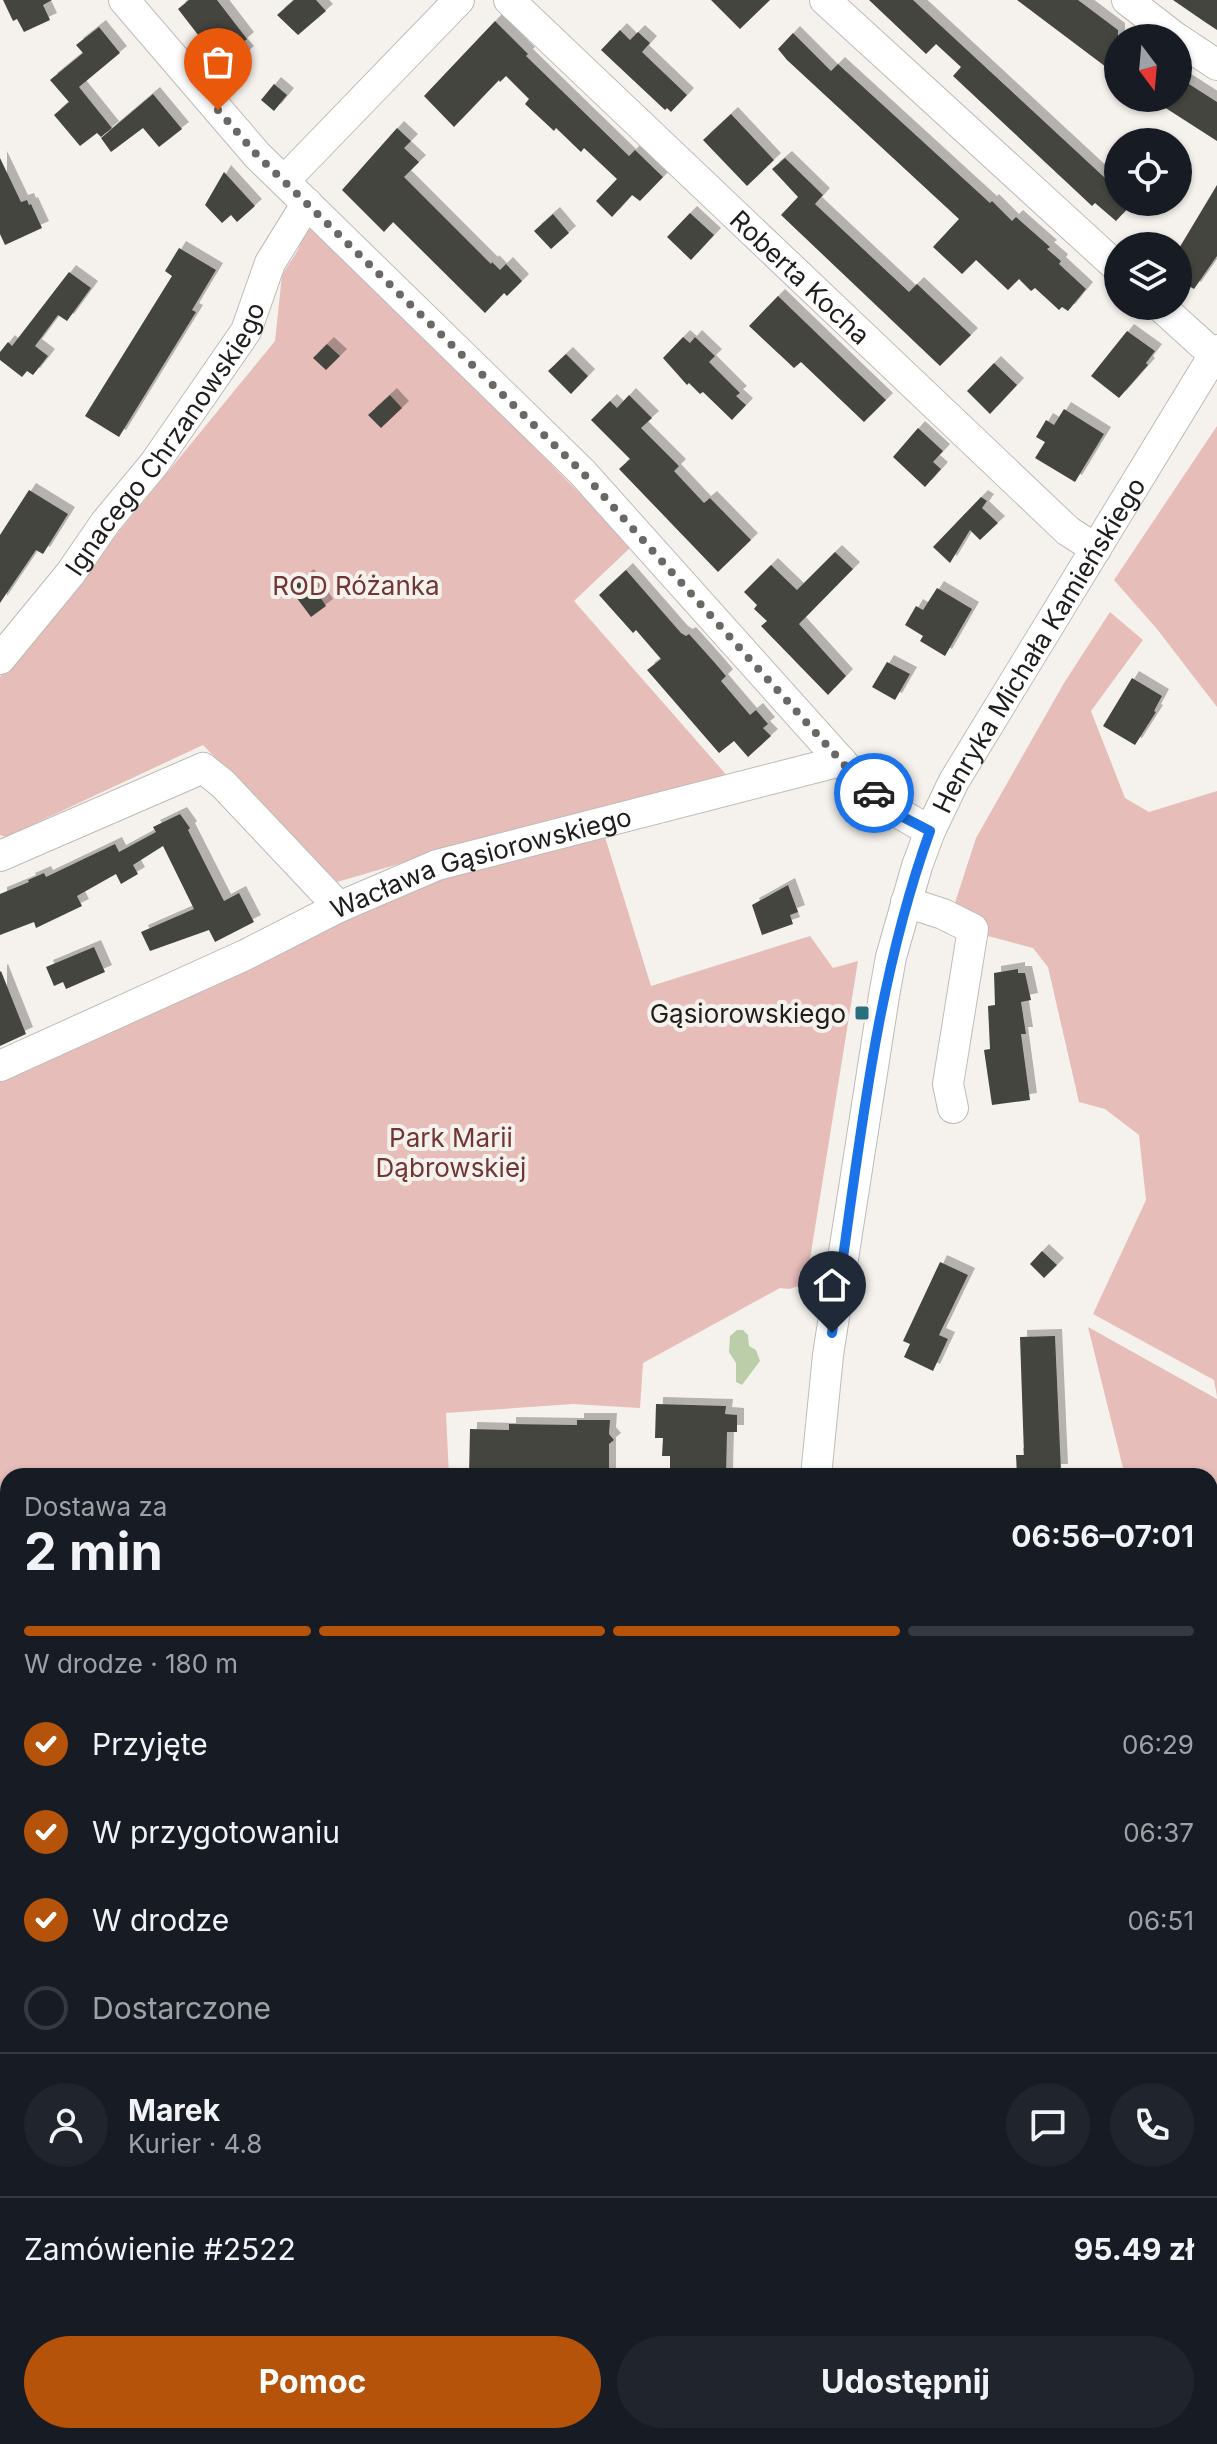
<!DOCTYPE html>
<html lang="pl">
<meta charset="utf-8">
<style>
body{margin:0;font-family:Inter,sans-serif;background:#20242c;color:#f1f3f6;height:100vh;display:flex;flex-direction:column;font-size:30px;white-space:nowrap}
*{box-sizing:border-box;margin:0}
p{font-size:26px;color:#9ea1a6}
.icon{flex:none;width:44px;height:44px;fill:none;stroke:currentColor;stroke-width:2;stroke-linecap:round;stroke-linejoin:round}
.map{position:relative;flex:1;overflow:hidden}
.details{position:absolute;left:0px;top:1468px;width:1218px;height:976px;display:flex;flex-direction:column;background:#171b24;border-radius:24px 24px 0 0;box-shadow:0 2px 6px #0004}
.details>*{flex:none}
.needle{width:52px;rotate:164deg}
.tools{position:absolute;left:1104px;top:24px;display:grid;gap:16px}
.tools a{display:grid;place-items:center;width:88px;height:88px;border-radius:50%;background:#171b24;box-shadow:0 2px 6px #0004;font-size:40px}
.pin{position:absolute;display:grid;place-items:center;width:68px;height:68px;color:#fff;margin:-82px -34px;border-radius:50% 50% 50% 0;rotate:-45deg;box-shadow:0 0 8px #0007}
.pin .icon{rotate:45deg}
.courier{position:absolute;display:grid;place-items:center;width:80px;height:80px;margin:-40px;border:6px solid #1a73e8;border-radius:50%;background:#fff;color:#222;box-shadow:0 2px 10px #0007}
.summary em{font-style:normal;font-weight:700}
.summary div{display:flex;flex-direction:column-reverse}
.summary{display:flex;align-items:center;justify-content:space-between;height:136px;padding:0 24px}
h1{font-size:52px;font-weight:700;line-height:60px}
.bar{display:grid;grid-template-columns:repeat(4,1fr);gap:12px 8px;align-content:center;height:96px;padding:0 24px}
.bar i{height:10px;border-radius:6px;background:#363941}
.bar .selected{background:#b45309}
.bar p{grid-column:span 4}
.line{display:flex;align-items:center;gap:20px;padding:0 24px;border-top:2px solid #363941}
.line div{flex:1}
.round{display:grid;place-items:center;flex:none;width:84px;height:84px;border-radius:42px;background:#20242c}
ol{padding:0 24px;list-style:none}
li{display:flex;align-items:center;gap:24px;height:88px}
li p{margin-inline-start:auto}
li .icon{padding:8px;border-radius:50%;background:#b45309;color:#fff;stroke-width:4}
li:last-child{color:#9ea1a6}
li i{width:44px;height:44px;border:4px solid #363941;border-radius:50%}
.button{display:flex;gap:16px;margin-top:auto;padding:16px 24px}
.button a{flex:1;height:92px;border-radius:48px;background:#b45309;color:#fff;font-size:32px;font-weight:700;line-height:92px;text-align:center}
.button a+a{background:#20242c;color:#f1f3f6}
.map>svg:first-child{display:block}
</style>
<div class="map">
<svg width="1217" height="2444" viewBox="0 0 1217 2444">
<defs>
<filter id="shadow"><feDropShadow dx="7" dy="-7" stdDeviation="0" flood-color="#0004"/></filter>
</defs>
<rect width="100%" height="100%" fill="#f5f2ed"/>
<!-- built -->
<path fill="#ece4da" d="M 0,2100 L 8,2100 L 8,2436 L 682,2436 L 683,2444 L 0,2444 Z"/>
<!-- green -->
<g fill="#e7bdba">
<path d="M 316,227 L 605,519 L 630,548 L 574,601 L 730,779 L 464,845 L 337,882 L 203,745 L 6,837 L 0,835 L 0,677 L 275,341 L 282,275 L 298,250 L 305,231 Z"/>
<path d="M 1217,426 L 1217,707 L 1157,629 L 1114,580 Z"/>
<path d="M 1110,612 L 1143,640 L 1091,711 L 1125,798 L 1149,812 L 1217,791 L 1217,1397 L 1214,1380 L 1093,1314 L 1146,1200 L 1139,1135 L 1105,1109 L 1079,1102 L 1048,967 L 1033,948 L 980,934 L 953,909 L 976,838 L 1064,683 Z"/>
<path d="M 605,837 L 651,986 L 810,936 L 833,968 L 858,961 L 806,1284 L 789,1289 L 780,1288 L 643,1363 L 640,1408 L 573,1404 L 446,1413 L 449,1476 L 8,1476 L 8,1853 L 0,1843 L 0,1075 L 428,880 Z"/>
<path d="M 1088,1327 L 1217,1399 L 1217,2444 L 1175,2444 L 1175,2436 L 1210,2436 L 1210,1476 L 1125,1476 Z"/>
</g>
<!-- water -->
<path fill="#bbcea9" d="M 737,1330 L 743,1330 L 748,1335 L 749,1346 L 756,1350 L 760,1361 L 742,1385 L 736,1382 L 736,1363 L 729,1352 L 730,1336 Z"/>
<!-- building -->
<g fill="#454541" filter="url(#shadow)">
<path d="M 3,0 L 52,0 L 43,5 L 50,20 L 24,32 L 17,19 L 13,21 Z"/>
<path d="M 189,0 L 217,0 L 247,39 L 240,45 L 247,53 L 226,71 L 178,9 Z"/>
<path d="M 294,0 L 316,0 L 326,11 L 298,35 L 277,15 Z"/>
<path d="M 711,0 L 770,0 L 740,29 Z"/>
<path d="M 869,0 L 913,0 L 1118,190 L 1118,202 L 1127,202 L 1131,205 L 1116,221 L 1095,203 L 1092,206 L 953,76 L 961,67 L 936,44 L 926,54 Z"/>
<path d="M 1017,0 L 1078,0 L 1118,30 L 1118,76 Z"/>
<path d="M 1173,0 L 1217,0 L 1217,30 L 1202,20 Z"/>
<path d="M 495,21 L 528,54 L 526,56 L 629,156 L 635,150 L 663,177 L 640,201 L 632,195 L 612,217 L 596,201 L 617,179 L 584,148 L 581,152 L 556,128 L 554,131 L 525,104 L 529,99 L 506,76 L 500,82 L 499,80 L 454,127 L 424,96 Z"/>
<path d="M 99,27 L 120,53 L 79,87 L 112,128 L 101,137 L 97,133 L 80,146 L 54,115 L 69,102 L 50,80 L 83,53 L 76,45 Z"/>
<path d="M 620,30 L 630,40 L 638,32 L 650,43 L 642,52 L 687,95 L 671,112 L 667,108 L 665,110 L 601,50 Z"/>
<path d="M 793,33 L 831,71 L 838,64 L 990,203 L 992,201 L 1012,221 L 1016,217 L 1050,247 L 1047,249 L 1061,261 L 1059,264 L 1086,289 L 1068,311 L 1062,307 L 1059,310 L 1035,288 L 1031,291 L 1019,279 L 1008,290 L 976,260 L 962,274 L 933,247 L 959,219 L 787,60 L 778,49 Z"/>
<path d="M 1178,77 L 1217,102 L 1217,141 L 1150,98 L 1178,98 Z"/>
<path d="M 274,84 L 287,95 L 274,111 L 261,100 Z"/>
<path d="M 153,94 L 182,129 L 159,147 L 143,128 L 111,152 L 101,138 Z"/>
<path d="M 731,114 L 774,160 L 747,186 L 703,140 Z"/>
<path d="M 397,128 L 411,141 L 404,148 L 419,162 L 404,177 L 491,264 L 492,262 L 500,270 L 506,264 L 522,281 L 507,296 L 504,293 L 485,313 L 393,222 L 384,232 L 342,190 Z"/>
<path d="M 0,158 L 21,202 L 27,200 L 29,205 L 31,204 L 42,228 L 5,245 L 0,234 Z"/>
<path d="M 785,158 L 823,195 L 815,204 L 909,292 L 917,284 L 971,335 L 940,366 L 781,215 L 798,197 L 772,169 Z"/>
<path d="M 224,172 L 255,206 L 237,222 L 231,215 L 222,223 L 205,205 Z"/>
<path d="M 1217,185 L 1217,256 L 1194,289 L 1178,280 L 1178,250 Z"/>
<path d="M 690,213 L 714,235 L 691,260 L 667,237 Z"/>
<path d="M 553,214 L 569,233 L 551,249 L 534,231 Z"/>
<path d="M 179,248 L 216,270 L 192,310 L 196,312 L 119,437 L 85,416 L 172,276 L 165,271 Z"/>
<path d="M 69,272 L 91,288 L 67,321 L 58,315 L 35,346 L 48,356 L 33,375 L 27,371 L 22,377 L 0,360 L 0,352 L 8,342 L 12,346 Z"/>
<path d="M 778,296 L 886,400 L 864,422 L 801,362 L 794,368 L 749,326 Z"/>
<path d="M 1127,331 L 1155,351 L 1146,363 L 1148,365 L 1119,398 L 1091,376 Z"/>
<path d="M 683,337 L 690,343 L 695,337 L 715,356 L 709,362 L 740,393 L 736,396 L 746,405 L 732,420 L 703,392 L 700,394 L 689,383 L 687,385 L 663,358 Z"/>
<path d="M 327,344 L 340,356 L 326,370 L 313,358 Z"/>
<path d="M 566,354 L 588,376 L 571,394 L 548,371 Z"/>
<path d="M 994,363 L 1017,385 L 990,414 L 967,391 Z"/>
<path d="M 390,395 L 402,408 L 381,428 L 368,415 Z"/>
<path d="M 629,395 L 652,418 L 641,428 L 679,466 L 674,471 L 704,503 L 710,498 L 751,540 L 718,572 L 619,469 L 630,459 L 591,420 L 610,401 L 617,408 Z"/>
<path d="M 1064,409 L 1104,434 L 1075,482 L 1035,458 L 1045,442 L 1036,437 L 1046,420 L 1054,425 Z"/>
<path d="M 918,428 L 943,451 L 933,462 L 941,469 L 925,487 L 893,457 Z"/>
<path d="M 29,490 L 68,514 L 43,554 L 36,550 L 0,603 L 0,535 Z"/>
<path d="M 981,497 L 987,501 L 982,508 L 998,523 L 980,540 L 970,530 L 950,563 L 933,547 Z"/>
<path d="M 835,552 L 853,569 L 799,624 L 846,676 L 828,695 L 761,626 L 767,621 L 754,609 L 757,605 L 744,592 L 771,565 L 797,590 Z"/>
<path d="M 626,570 L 681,633 L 686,636 L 689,634 L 715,663 L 726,676 L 721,681 L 750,715 L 756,710 L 768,724 L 763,728 L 771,736 L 748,757 L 734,741 L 719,753 L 647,670 L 661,659 L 636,630 L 633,633 L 599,595 Z"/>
<path d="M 307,576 L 326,606 L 311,617 L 290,589 Z"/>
<path d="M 937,588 L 972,609 L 945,656 L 920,641 L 923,636 L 905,625 L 916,606 L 923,610 Z"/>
<path d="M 887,662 L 910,674 L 895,700 L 872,687 Z"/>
<path d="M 1132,678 L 1162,696 L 1154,711 L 1156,712 L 1135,745 L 1103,726 Z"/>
<path d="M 180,814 L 190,828 L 188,830 L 224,901 L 239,893 L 254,922 L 215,942 L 209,930 L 150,951 L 141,932 L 194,909 L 163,846 L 133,865 L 138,874 L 121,884 L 116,874 L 77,896 L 82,906 L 36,928 L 34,922 L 0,935 L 0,894 L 29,882 L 28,880 L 44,873 L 46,877 L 115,844 L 119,852 L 156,832 L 153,827 Z"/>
<path d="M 788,885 L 798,912 L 790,915 L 793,924 L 762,935 L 752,905 Z"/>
<path d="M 94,947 L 105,972 L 66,989 L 63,982 L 54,986 L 46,967 Z"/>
<path d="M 1018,969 L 1018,973 L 1025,973 L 1031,1000 L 1021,1002 L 1026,1034 L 1021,1034 L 1030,1100 L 992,1105 L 984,1050 L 990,1049 L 988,1006 L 995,1005 L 994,973 Z"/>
<path d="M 1,971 L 26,1034 L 0,1046 L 0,972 Z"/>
<path d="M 1042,1251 L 1057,1265 L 1044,1278 L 1030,1264 Z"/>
<path d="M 940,1262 L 968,1275 L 939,1335 L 948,1339 L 933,1371 L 904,1357 L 910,1344 L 903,1341 Z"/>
<path d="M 1055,1336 L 1061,1471 L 1044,1471 L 1040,1476 L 1017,1476 L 1016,1455 L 1024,1455 L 1020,1337 Z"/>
<path d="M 656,1404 L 726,1406 L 725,1414 L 737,1415 L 737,1432 L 727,1432 L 726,1476 L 670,1476 L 670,1456 L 662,1456 L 663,1438 L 655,1438 Z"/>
<path d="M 577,1420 L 610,1420 L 609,1434 L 614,1440 L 609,1444 L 609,1476 L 469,1476 L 470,1429 L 509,1430 L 509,1424 L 577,1425 Z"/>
</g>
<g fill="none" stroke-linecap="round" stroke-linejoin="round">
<!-- minor casing -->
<g stroke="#bebbb7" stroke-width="32">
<g id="minor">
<path d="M 124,0 L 257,155 L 582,472 L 849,770 L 890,808 L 930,831"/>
<path id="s1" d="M 509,0 L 1068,531 L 1096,549"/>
<path d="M 825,0 L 1118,268"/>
<path d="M 1127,0 L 1176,38"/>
<path d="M 1178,39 L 1217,65"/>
<path d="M 285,180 L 459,0"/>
<path d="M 1160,306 L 1214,355"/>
<path id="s2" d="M 0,659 L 70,574 L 105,523 L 154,464 L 246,331 L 270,263 L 307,203"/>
<path d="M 0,856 L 203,768 L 223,784 L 339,907"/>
<path d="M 906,902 L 943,914 L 973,929 L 948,1084 L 953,1108"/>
<path id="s3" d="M 0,1066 L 245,955 L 339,907 L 437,865 L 841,761"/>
<path id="s4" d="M 816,1476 L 828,1355 L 884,996 L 891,957 L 917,866 L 930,831 L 954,781 L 1217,350"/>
<path d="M 0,1995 L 8,1995"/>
<path d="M 722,2436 L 722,2444"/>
</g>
</g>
<!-- minor -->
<use href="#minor" stroke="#fff" stroke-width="30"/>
</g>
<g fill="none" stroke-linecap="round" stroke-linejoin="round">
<!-- done -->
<path stroke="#6a6865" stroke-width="8" stroke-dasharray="0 14.4" d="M 218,110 L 257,155 L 582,472 L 849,770 L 874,793"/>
<!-- route -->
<path stroke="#1a73e8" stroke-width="10" d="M 832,1333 C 858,1165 872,992 930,831 L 901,816 L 874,793"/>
</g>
<!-- markers -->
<rect fill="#29707c" stroke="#f5f2ed" stroke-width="3" x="854" y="1005" width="16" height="16" rx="4"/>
<g text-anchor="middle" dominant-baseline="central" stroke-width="8" stroke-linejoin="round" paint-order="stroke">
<!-- street labels -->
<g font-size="26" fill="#1f1d1c" stroke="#f5f2ed">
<text stroke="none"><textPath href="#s1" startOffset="402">Roberta Kocha</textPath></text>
<text stroke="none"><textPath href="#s2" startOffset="276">Ignacego Chrzanowskiego</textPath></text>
<text stroke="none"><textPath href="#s4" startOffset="872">Henryka Michała Kamieńskiego</textPath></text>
<text stroke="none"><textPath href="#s3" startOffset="524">Wacława Gąsiorowskiego</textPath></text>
</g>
<!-- park labels -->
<g font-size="26" fill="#703534" stroke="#f5f2ed">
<text x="356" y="585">ROD Różanka</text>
<text x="451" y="1137">Park Marii<tspan x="451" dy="30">Dąbrowskiej</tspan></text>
</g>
<!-- poi labels -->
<g font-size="26" fill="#1f1d1c" stroke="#f5f2ed" text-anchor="end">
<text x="846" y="1013">Gąsiorowskiego</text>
</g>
</g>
</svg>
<div class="tools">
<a><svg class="needle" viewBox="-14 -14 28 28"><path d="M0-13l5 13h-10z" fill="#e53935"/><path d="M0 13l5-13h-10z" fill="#9ea1a6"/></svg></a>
<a><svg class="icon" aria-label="locate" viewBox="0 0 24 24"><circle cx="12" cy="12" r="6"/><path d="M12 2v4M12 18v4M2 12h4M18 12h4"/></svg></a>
<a><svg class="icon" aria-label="layers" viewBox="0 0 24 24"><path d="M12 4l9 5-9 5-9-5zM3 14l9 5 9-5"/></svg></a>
</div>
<div class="pin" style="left:218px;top:110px;background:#ea580c"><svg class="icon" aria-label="bag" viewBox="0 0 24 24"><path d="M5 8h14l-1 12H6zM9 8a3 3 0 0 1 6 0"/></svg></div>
<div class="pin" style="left:832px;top:1333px;background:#1f2937"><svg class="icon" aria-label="home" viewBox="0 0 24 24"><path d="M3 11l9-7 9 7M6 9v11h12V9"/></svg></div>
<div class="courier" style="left:874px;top:793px"><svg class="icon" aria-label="car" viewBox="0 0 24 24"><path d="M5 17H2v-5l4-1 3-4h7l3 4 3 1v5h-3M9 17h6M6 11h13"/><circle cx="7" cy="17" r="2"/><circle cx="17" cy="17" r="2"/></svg></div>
<section class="details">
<div class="summary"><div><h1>2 min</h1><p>Dostawa za</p></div><em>06:56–07:01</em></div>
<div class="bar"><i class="selected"></i><i class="selected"></i><i class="selected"></i><i></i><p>W drodze · 180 m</p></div>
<ol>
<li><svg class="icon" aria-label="check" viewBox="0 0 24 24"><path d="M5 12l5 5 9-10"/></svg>Przyjęte<p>06:29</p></li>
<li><svg class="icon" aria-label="check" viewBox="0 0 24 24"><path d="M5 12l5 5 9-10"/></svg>W przygotowaniu<p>06:37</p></li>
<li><svg class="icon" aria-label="check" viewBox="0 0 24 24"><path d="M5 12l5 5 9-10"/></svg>W drodze<p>06:51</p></li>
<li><i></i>Dostarczone</li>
</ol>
<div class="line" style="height:144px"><a class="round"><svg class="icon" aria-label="person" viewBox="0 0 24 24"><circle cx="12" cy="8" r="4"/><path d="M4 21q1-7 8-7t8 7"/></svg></a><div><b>Marek</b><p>Kurier · 4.8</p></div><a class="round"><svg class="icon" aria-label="chat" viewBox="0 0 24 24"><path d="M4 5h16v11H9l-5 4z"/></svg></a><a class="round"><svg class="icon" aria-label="phone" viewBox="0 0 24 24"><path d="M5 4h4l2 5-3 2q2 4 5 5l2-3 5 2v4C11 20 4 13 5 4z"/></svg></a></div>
<div class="line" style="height:104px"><div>Zamówienie #2522</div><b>95.49 zł</b></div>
<div class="button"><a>Pomoc</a><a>Udostępnij</a></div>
</section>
</div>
